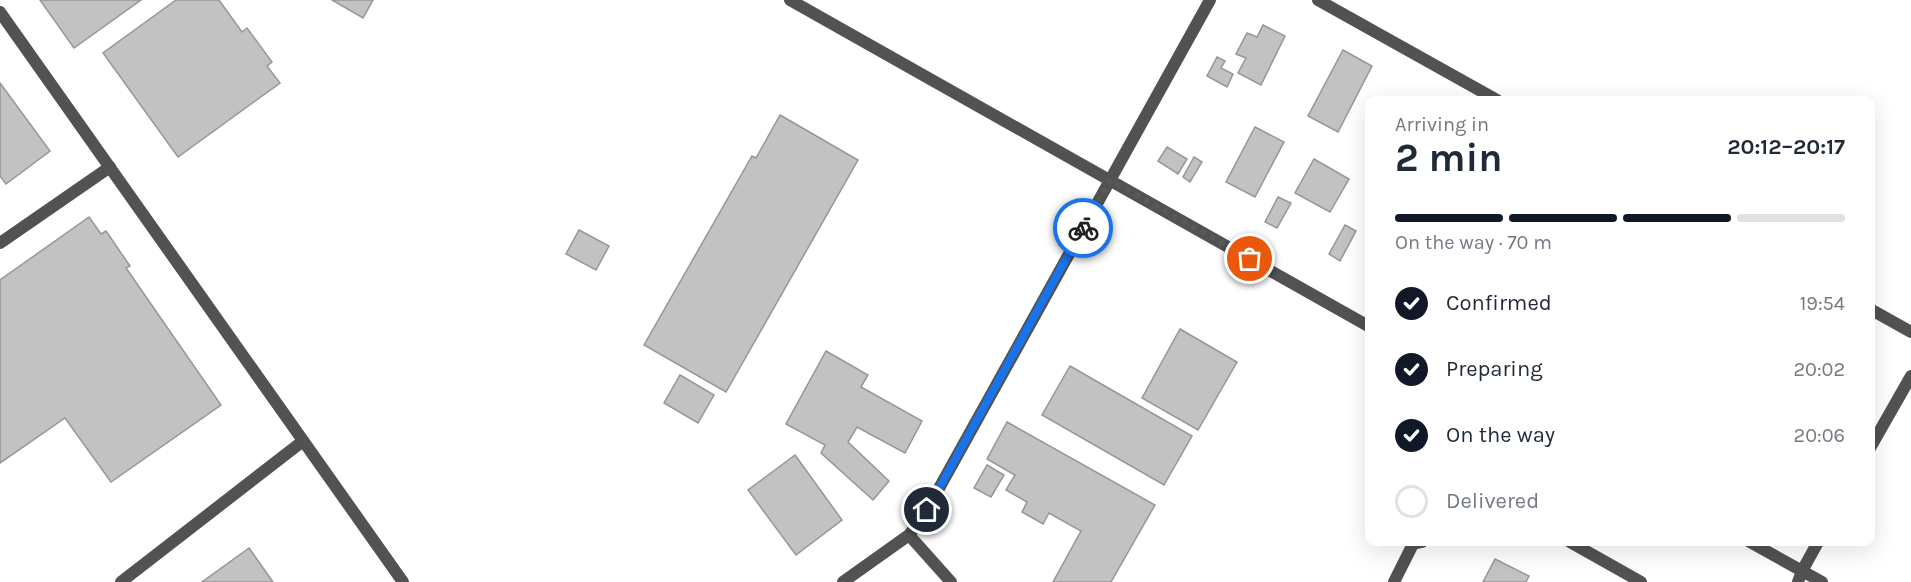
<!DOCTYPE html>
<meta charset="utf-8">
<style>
body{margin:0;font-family:Karla,sans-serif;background:#f2f2f3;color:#1f2937;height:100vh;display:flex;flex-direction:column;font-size:22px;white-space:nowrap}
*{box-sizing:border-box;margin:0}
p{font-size:20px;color:#747a83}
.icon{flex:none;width:33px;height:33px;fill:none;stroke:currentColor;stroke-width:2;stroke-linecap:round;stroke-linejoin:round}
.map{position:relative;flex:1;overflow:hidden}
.panel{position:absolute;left:1365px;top:96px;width:510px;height:450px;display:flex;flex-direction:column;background:#fff;border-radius:12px;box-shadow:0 6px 24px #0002}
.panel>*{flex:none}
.pin{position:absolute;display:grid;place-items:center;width:51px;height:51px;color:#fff;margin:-26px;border:3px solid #fff;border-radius:50%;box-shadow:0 2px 6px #0007}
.courier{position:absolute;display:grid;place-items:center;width:60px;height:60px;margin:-30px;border:4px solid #1a73e8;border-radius:50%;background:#fff;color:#222;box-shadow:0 2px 8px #0007}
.headline em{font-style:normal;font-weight:700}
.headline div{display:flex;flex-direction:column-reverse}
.headline{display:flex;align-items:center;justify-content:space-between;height:102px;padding:0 30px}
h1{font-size:39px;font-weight:700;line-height:45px}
.bar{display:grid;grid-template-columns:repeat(4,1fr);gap:9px 6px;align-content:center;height:72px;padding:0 30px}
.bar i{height:8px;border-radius:4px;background:#e0e1e3}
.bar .current{background:#111827}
.bar p{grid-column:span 4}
ol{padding:0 30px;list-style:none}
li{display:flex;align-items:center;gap:18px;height:66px}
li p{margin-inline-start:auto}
li .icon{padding:6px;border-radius:50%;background:#111827;color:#fff;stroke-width:4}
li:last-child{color:#747a83}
li i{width:33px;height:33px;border:3px solid #e0e1e3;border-radius:50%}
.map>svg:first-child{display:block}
</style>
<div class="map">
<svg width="1911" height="582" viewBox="0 0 1911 582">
<rect width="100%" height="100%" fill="#fff"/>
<!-- building -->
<g fill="#c2c2c2" stroke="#969696" stroke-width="1.5">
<path d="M 40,0 L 141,0 L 74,48 Z"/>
<path d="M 176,0 L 219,0 L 242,32 L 247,28 L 272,62 L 267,66 L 280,83 L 178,157 L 103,53 Z"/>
<path d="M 332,0 L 373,0 L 363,18 Z"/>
<path d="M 1263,25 L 1285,36 L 1261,85 L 1238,73 L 1246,58 L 1236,54 L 1247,33 L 1257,37 Z"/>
<path d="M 1343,50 L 1372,66 L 1338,132 L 1308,116 Z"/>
<path d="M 1217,57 L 1225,61 L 1221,68 L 1233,74 L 1227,87 L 1207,76 Z"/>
<path d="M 0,83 L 50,151 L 6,184 L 0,176 Z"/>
<path d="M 780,115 L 858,160 L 726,392 L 644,345 L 752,156 L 756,158 Z"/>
<path d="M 1255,127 L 1284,142 L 1255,197 L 1226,182 Z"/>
<path d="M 1167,147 L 1187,159 L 1178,174 L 1158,161 Z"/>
<path d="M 1194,157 L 1202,162 L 1190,182 L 1183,177 Z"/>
<path d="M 1314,159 L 1349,179 L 1330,212 L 1295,193 Z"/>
<path d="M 1278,197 L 1291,203 L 1277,228 L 1265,222 Z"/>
<path d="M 89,217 L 101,234 L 106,231 L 130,266 L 126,268 L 221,405 L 111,482 L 65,418 L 0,463 L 0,280 Z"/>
<path d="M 1345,225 L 1356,231 L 1340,261 L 1329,254 Z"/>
<path d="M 579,230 L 609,246 L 596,270 L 566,254 Z"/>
<path d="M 1180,329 L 1237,362 L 1198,430 L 1142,398 Z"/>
<path d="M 826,351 L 868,375 L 861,387 L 922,421 L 905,453 L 857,427 L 848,442 L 889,481 L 873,500 L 821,453 L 825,445 L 786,424 Z"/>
<path d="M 1070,366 L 1192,436 L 1164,485 L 1042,415 Z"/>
<path d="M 680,375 L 714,395 L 698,423 L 664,403 Z"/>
<path d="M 1007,422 L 1155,505 L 1111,582 L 1053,582 L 1081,531 L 1049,513 L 1043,524 L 1022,512 L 1027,502 L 1006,490 L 1015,475 L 987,459 Z"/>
<path d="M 795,455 L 842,520 L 796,555 L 748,490 Z"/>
<path d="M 987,465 L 1004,475 L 991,497 L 974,488 Z"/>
<path d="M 249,548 L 273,582 L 202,582 Z"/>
<path d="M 1495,559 L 1529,576 L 1526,582 L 1483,582 Z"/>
</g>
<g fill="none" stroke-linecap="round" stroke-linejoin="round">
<!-- service -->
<g stroke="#525252" stroke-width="12">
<path d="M 1570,542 L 1641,582"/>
<path d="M 121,582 L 303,441"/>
<path d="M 1394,582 L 1413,544 L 1422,542"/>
</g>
<!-- minor -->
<g stroke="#525252" stroke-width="12">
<path d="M 1318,0 L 1497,100"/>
<path d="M 0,12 L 403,582"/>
<path d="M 0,243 L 110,167"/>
<path d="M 1870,309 L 1911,332"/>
<path d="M 1870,448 L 1911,376"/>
<path d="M 909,535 L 951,582"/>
<path d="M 843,582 L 909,535 L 927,510 L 1210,0"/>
<path d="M 1798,582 L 1802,571 L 1818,542"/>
</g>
<!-- tertiary -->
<g stroke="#525252" stroke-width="12">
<path d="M 790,0 L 1370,327"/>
<path d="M 1750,542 L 1822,582"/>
</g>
</g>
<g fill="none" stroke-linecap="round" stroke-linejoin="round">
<!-- done -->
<path stroke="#595959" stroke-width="6" stroke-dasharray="0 10.8" d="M 1083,228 L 1110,180 L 1250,259"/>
<!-- route -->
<path stroke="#1a73e8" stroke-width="8" d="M 927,510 L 1083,228"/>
</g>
</svg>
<div class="pin" style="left:1250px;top:259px;background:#ea580c"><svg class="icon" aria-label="bag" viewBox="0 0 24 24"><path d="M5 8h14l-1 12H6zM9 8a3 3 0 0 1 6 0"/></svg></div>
<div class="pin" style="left:927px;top:510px;background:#1f2937"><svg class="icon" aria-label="home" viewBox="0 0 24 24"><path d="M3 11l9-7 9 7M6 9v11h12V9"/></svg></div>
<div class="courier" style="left:1083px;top:228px"><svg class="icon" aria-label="bike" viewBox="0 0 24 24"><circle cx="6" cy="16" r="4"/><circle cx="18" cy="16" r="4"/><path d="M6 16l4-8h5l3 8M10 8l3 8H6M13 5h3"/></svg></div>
<section class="panel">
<div class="headline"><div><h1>2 min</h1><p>Arriving in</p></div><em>20:12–20:17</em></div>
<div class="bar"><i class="current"></i><i class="current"></i><i class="current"></i><i></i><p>On the way · 70 m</p></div>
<ol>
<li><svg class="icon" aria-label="check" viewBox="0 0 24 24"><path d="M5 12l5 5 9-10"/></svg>Confirmed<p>19:54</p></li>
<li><svg class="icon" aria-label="check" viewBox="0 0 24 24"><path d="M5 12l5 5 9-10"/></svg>Preparing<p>20:02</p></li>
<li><svg class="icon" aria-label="check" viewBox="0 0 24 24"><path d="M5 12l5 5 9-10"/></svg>On the way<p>20:06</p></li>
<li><i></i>Delivered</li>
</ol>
</section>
</div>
